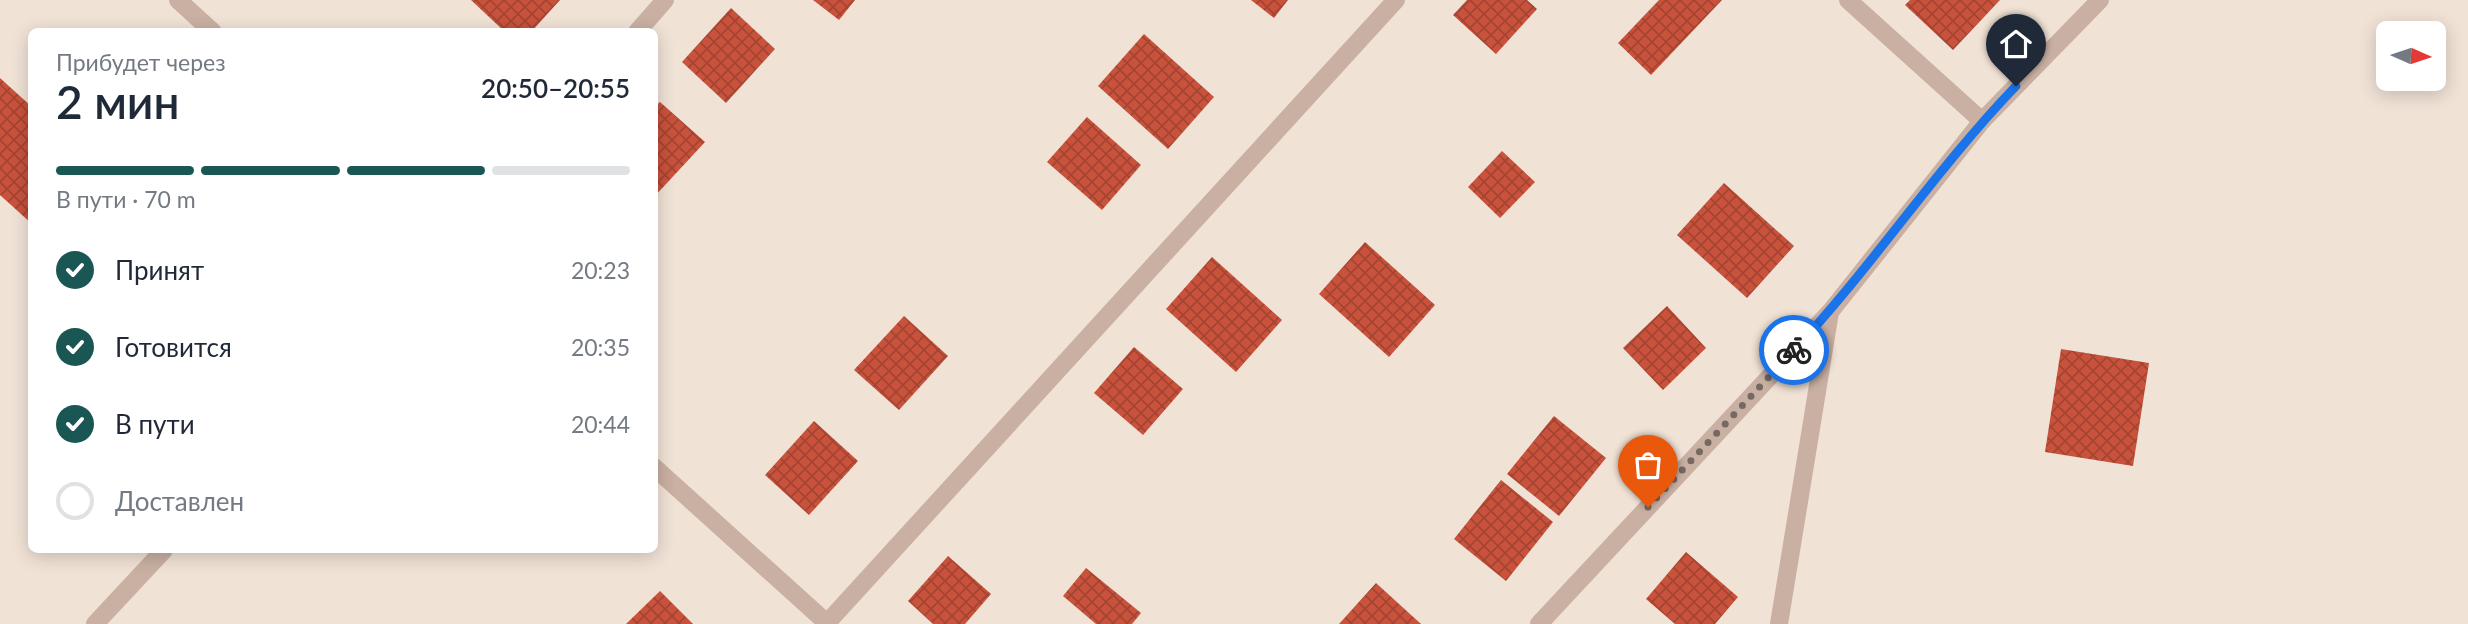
<!DOCTYPE html>
<html lang="ru">
<meta charset="utf-8">
<style>
body{margin:0;font-family:Lato,sans-serif;background:#f2f2f3;color:#1f2937;height:100vh;display:flex;flex-direction:column;font-size:26px;white-space:nowrap}
*{box-sizing:border-box;margin:0}
p{font-size:23px;color:#747a83}
.icon{flex:none;width:38px;height:38px;fill:none;stroke:currentColor;stroke-width:2;stroke-linecap:round;stroke-linejoin:round}
.map{position:relative;flex:1;overflow:hidden}
.sheet{position:absolute;left:28px;top:28px;width:630px;height:525px;display:flex;flex-direction:column;background:#fff;border-radius:10px;box-shadow:0 4px 18px #0003}
.sheet>*{flex:none}
.needle{width:46px;rotate:93deg}
.tools{position:absolute;left:2376px;top:21px;display:grid;gap:14px}
.tools a{display:grid;place-items:center;width:70px;height:70px;border-radius:10px;background:#fff;box-shadow:0 4px 18px #0003;font-size:35px}
.pin{position:absolute;display:grid;place-items:center;width:60px;height:60px;color:#fff;margin:-72px -30px;border-radius:50% 50% 50% 0;rotate:-45deg;box-shadow:0 0 7px #0007}
.pin .icon{rotate:45deg}
.courier{position:absolute;display:grid;place-items:center;width:70px;height:70px;margin:-35px;border:5px solid #1a73e8;border-radius:50%;background:#fff;color:#222;box-shadow:0 2px 9px #0007}
.summary em{font-style:normal;font-weight:600}
.summary div{display:flex;flex-direction:column-reverse}
.summary{display:flex;align-items:center;justify-content:space-between;height:119px;padding:0 28px}
h1{font-size:46px;font-weight:600;line-height:52px}
.bar{display:grid;grid-template-columns:repeat(4,1fr);gap:10px 7px;align-content:center;height:84px;padding:0 28px}
.bar i{height:9px;border-radius:5px;background:#e0e1e3}
.bar .selected{background:#1a5654}
.bar p{grid-column:span 4}
ol{padding:0 28px;list-style:none}
li{display:flex;align-items:center;gap:21px;height:77px}
li p{margin-inline-start:auto}
li .icon{padding:7px;border-radius:50%;background:#1a5654;color:#fff;stroke-width:4}
li:last-child{color:#747a83}
li i{width:38px;height:38px;border:4px solid #e0e1e3;border-radius:50%}
.map>svg:first-child{display:block}
</style>
<div class="map">
<svg width="2468" height="624" viewBox="0 0 2468 624">
<defs>
<pattern id="building-cross-hatch" width="8" height="8" patternUnits="userSpaceOnUse" patternTransform="scale(1.75)"><rect width="8" height="8" fill="#c9523c"/><path d="M0 0l8 8M0 8l8-8" fill="none" stroke="#a44432"/></pattern>
</defs>
<rect width="100%" height="100%" fill="#f1e2d6"/>
<!-- building -->
<g fill="url(#building-cross-hatch)">
<path d="M 471,0 L 560,0 L 531,32 L 505,32 Z"/>
<path d="M 813,0 L 855,0 L 839,20 Z"/>
<path d="M 1251,0 L 1288,0 L 1274,18 Z"/>
<path d="M 1467,0 L 1527,0 L 1537,9 L 1496,54 L 1453,15 Z"/>
<path d="M 1659,0 L 1722,0 L 1651,75 L 1618,43 Z"/>
<path d="M 1910,0 L 2000,0 L 1953,50 L 1905,5 Z"/>
<path d="M 731,8 L 775,49 L 726,103 L 682,62 Z"/>
<path d="M 1144,34 L 1214,97 L 1168,149 L 1098,86 Z"/>
<path d="M 0,78 L 32,107 L 32,224 L 0,195 Z"/>
<path d="M 660,102 L 705,142 L 654,197 L 654,107 Z"/>
<path d="M 1087,117 L 1141,165 L 1102,210 L 1047,162 Z"/>
<path d="M 1502,151 L 1535,182 L 1500,218 L 1468,187 Z"/>
<path d="M 1724,183 L 1794,246 L 1747,298 L 1677,235 Z"/>
<path d="M 1365,242 L 1435,305 L 1389,357 L 1319,294 Z"/>
<path d="M 1212,257 L 1282,320 L 1236,372 L 1166,309 Z"/>
<path d="M 1667,306 L 1706,348 L 1663,390 L 1623,348 Z"/>
<path d="M 904,316 L 948,356 L 899,410 L 854,370 Z"/>
<path d="M 1134,347 L 1183,389 L 1143,435 L 1094,393 Z"/>
<path d="M 2061,349 L 2149,363 L 2133,466 L 2045,452 Z"/>
<path d="M 1554,416 L 1606,458 L 1559,516 L 1507,474 Z"/>
<path d="M 814,421 L 858,461 L 809,515 L 765,475 Z"/>
<path d="M 1501,480 L 1553,522 L 1506,581 L 1454,539 Z"/>
<path d="M 1686,552 L 1738,597 L 1715,624 L 1675,624 L 1646,599 Z"/>
<path d="M 948,556 L 991,594 L 965,624 L 933,624 L 908,601 Z"/>
<path d="M 1086,568 L 1141,613 L 1132,624 L 1096,624 L 1063,596 Z"/>
<path d="M 1376,583 L 1421,624 L 1339,624 Z"/>
<path d="M 660,591 L 693,624 L 626,624 Z"/>
</g>
<g fill="none" stroke-linecap="round" stroke-linejoin="round">
<!-- minor -->
<g stroke="#c9b0a2" stroke-width="18">
<path d="M 178,0 L 213,32"/>
<path d="M 1848,0 L 1982,121"/>
<path d="M 637,32 L 665,0"/>
<path d="M 654,467 L 828,624"/>
<path d="M 95,624 L 164,550"/>
<path d="M 826,624 L 1396,0"/>
<path d="M 1539,624 L 1830,312"/>
<path d="M 1779,624 L 1830,312 L 1982,121 L 2100,0"/>
</g>
</g>
<g fill="none" stroke-linecap="round" stroke-linejoin="round">
<!-- done -->
<path stroke="#766963" stroke-width="7" stroke-dasharray="0 12.6" d="M 1648,507 L 1794,350"/>
<!-- route -->
<path stroke="#1a73e8" stroke-width="9" d="M 1794,350 C 1873,266 1936,169 2016,86"/>
</g>
</svg>
<div class="tools">
<a><svg class="needle" viewBox="-14 -14 28 28"><path d="M0-13l5 13h-10z" fill="#e53935"/><path d="M0 13l5-13h-10z" fill="#747a83"/></svg></a>
</div>
<div class="pin" style="left:1648px;top:507px;background:#ea580c"><svg class="icon" aria-label="bag" viewBox="0 0 24 24"><path d="M5 8h14l-1 12H6zM9 8a3 3 0 0 1 6 0"/></svg></div>
<div class="pin" style="left:2016px;top:86px;background:#1f2937"><svg class="icon" aria-label="home" viewBox="0 0 24 24"><path d="M3 11l9-7 9 7M6 9v11h12V9"/></svg></div>
<div class="courier" style="left:1794px;top:350px"><svg class="icon" aria-label="bike" viewBox="0 0 24 24"><circle cx="6" cy="16" r="4"/><circle cx="18" cy="16" r="4"/><path d="M6 16l4-8h5l3 8M10 8l3 8H6M13 5h3"/></svg></div>
<section class="sheet">
<div class="summary"><div><h1>2 мин</h1><p>Прибудет через</p></div><em>20:50–20:55</em></div>
<div class="bar"><i class="selected"></i><i class="selected"></i><i class="selected"></i><i></i><p>В пути · 70 m</p></div>
<ol>
<li><svg class="icon" aria-label="check" viewBox="0 0 24 24"><path d="M5 12l5 5 9-10"/></svg>Принят<p>20:23</p></li>
<li><svg class="icon" aria-label="check" viewBox="0 0 24 24"><path d="M5 12l5 5 9-10"/></svg>Готовится<p>20:35</p></li>
<li><svg class="icon" aria-label="check" viewBox="0 0 24 24"><path d="M5 12l5 5 9-10"/></svg>В пути<p>20:44</p></li>
<li><i></i>Доставлен</li>
</ol>
</section>
</div>
